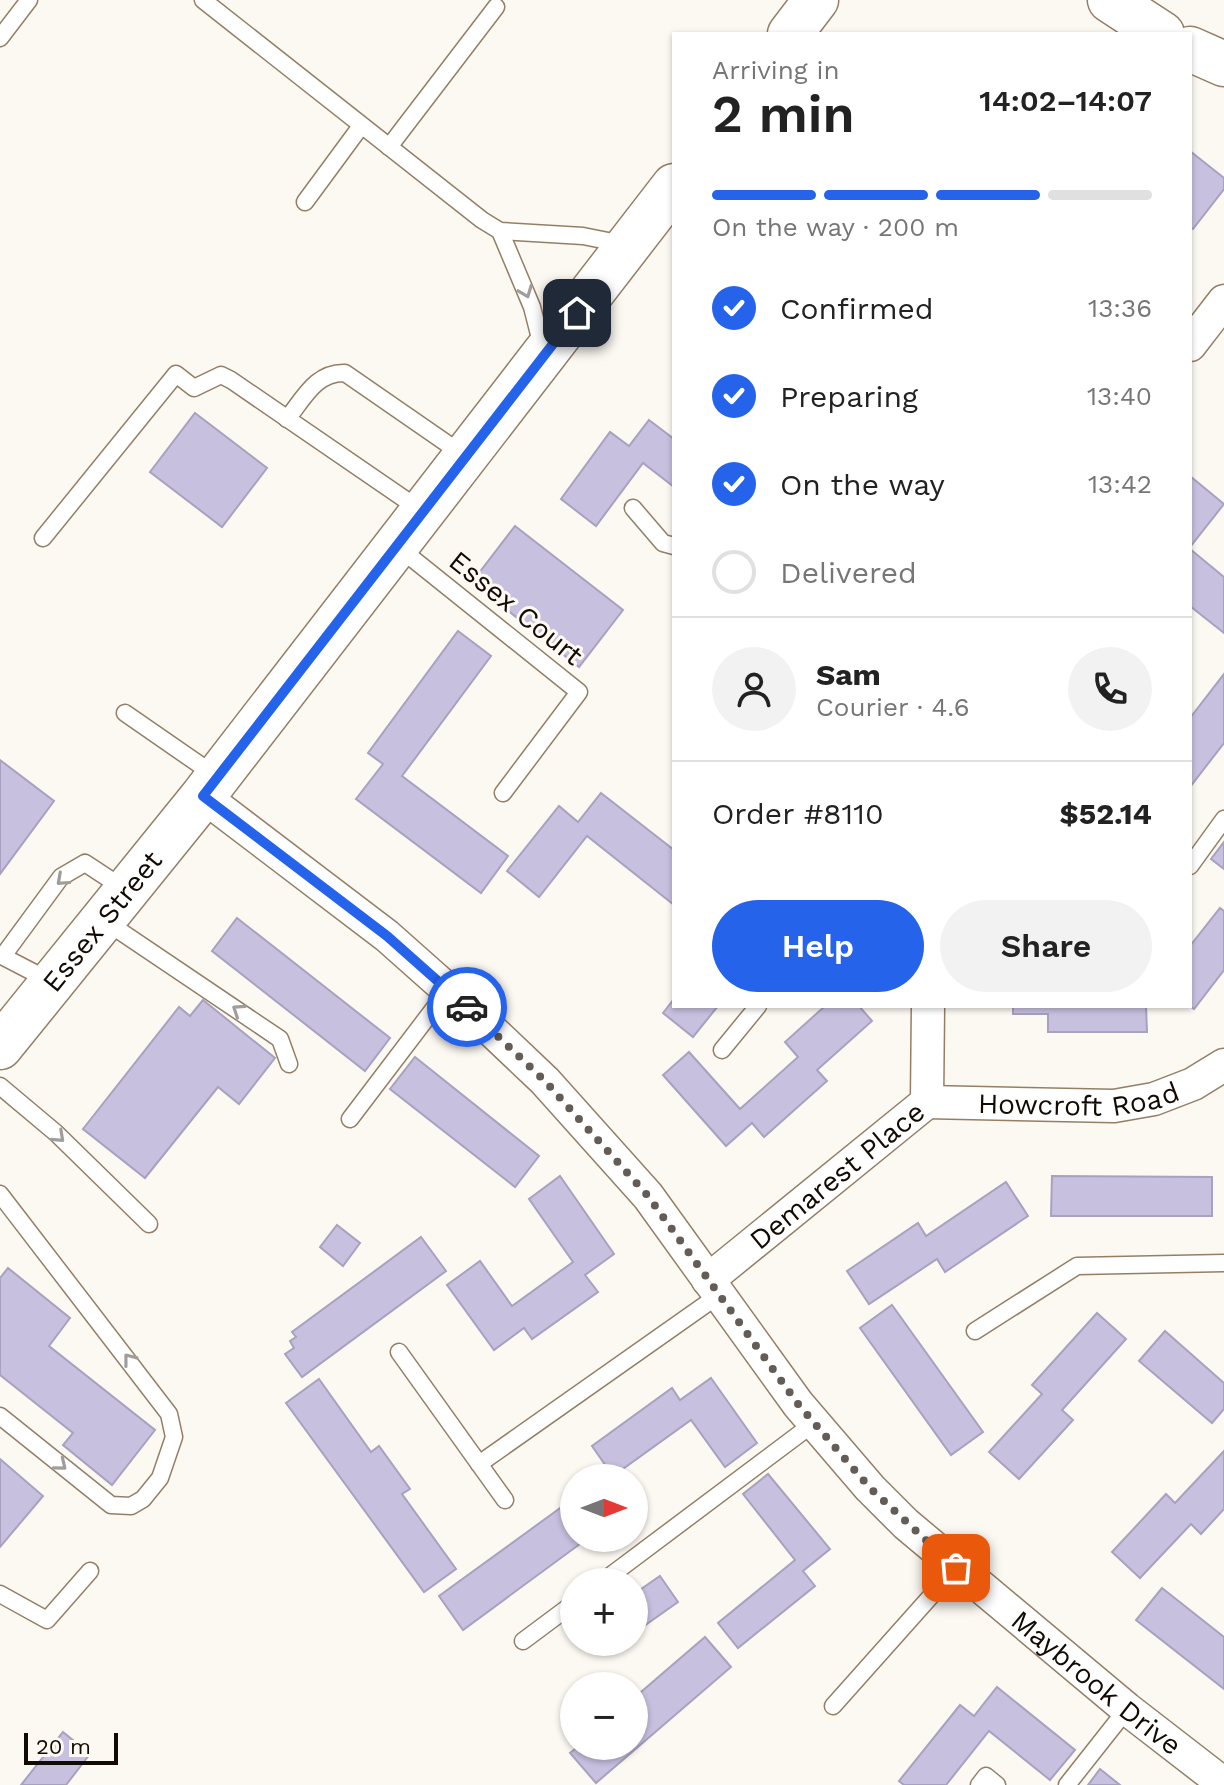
<!DOCTYPE html>
<meta charset="utf-8">
<style>
body{margin:0;font-family:"Work Sans",sans-serif;background:#f2f2f2;color:#222;height:100vh;display:flex;flex-direction:column;font-size:30px;white-space:nowrap}
*{box-sizing:border-box;margin:0}
p{font-size:26px;color:#767676}
.icon{flex:none;width:44px;height:44px;fill:none;stroke:currentColor;stroke-width:2;stroke-linecap:round;stroke-linejoin:round}
.map{position:relative;flex:1;overflow:hidden}
.panel{position:absolute;left:672px;top:32px;width:520px;height:976px;display:flex;flex-direction:column;background:#fff;border-radius:0px;box-shadow:0 2px 6px #0004}
.panel>*{flex:none}
.needle{width:52px;rotate:90deg}
.tools{position:absolute;left:560px;top:1464px;display:grid;gap:16px}
.tools a{display:grid;place-items:center;width:88px;height:88px;border-radius:50%;background:#fff;box-shadow:0 2px 6px #0004;font-size:40px}
.scale{position:absolute;left:24px;bottom:20px;width:94px;box-sizing:border-box;padding-left:8px;border:4px solid #120a03;border-top:0;font-size:22px;line-height:28px;white-space:nowrap;color:#120a03;-webkit-text-stroke:6px #fcf8f2;paint-order:stroke}
.pin{position:absolute;display:grid;place-items:center;width:68px;height:68px;color:#fff;margin:-34px;border-radius:16px;box-shadow:0 4px 12px #0006}
.courier{position:absolute;display:grid;place-items:center;width:80px;height:80px;margin:-40px;border:6px solid #2563eb;border-radius:50%;background:#fff;color:#222;box-shadow:0 2px 10px #0007}
.overview em{font-style:normal;font-weight:600}
.overview div{display:flex;flex-direction:column-reverse}
.overview{display:flex;align-items:center;justify-content:space-between;height:136px;padding:0 40px}
h1{font-size:52px;font-weight:600;line-height:60px}
.bar{display:grid;grid-template-columns:repeat(4,1fr);gap:12px 8px;align-content:center;height:96px;padding:0 40px}
.bar i{height:10px;border-radius:6px;background:#e0e0e0}
.bar .selected{background:#2563eb}
.bar p{grid-column:span 4}
.line{display:flex;align-items:center;gap:20px;padding:0 40px;border-top:2px solid #e0e0e0}
.line div{flex:1}
.round{display:grid;place-items:center;flex:none;width:84px;height:84px;border-radius:42px;background:#f2f2f2}
ol{padding:0 40px;list-style:none}
li{display:flex;align-items:center;gap:24px;height:88px}
li p{margin-inline-start:auto}
li .icon{padding:8px;border-radius:50%;background:#2563eb;color:#fff;stroke-width:4}
li:last-child{color:#767676}
li i{width:44px;height:44px;border:4px solid #e0e0e0;border-radius:50%}
.action{display:flex;gap:16px;margin-top:auto;padding:16px 40px}
.action a{flex:1;height:92px;border-radius:48px;background:#2563eb;color:#fff;font-size:32px;font-weight:600;line-height:92px;text-align:center}
.action a+a{background:#f2f2f2;color:#222}
.map>svg:first-child{display:block}
</style>
<div class="map">
<svg width="1224" height="1785" viewBox="0 0 1224 1785">
<rect width="100%" height="100%" fill="#fcf8f2"/>
<!-- building -->
<g fill="#c7c0df" stroke="#a8a1bf" stroke-width="2">
<path d="M 1190,151 L 1224,178 L 1224,189 L 1193,229 L 1190,227 Z"/>
<path d="M 195,413 L 267,468 L 222,527 L 150,472 Z"/>
<path d="M 649,420 L 674,439 L 674,487 L 643,463 L 596,526 L 561,499 L 610,432 L 629,446 Z"/>
<path d="M 1190,476 L 1224,504 L 1190,547 Z"/>
<path d="M 515,526 L 623,610 L 579,667 L 472,582 Z"/>
<path d="M 1190,549 L 1224,577 L 1224,633 L 1190,606 Z"/>
<path d="M 458,631 L 491,656 L 402,776 L 508,856 L 481,893 L 356,799 L 383,764 L 368,753 Z"/>
<path d="M 1224,674 L 1224,743 L 1190,787 L 1190,718 Z"/>
<path d="M 0,760 L 54,801 L 0,874 Z"/>
<path d="M 601,793 L 674,850 L 674,905 L 587,836 L 539,897 L 507,871 L 559,806 L 578,822 Z"/>
<path d="M 1224,842 L 1224,869 L 1211,859 Z"/>
<path d="M 1220,908 L 1224,911 L 1224,970 L 1194,1009 L 1190,1006 L 1190,946 Z"/>
<path d="M 237,918 L 390,1038 L 365,1071 L 212,951 Z"/>
<path d="M 674,999 L 674,1006 L 718,1006 L 693,1037 L 663,1013 Z"/>
<path d="M 203,1000 L 275,1058 L 239,1104 L 218,1087 L 145,1178 L 83,1129 L 179,1007 L 190,1016 Z"/>
<path d="M 825,1006 L 859,1006 L 872,1021 L 817,1070 L 827,1081 L 764,1137 L 752,1123 L 726,1146 L 663,1075 L 689,1052 L 740,1109 L 798,1057 L 785,1042 Z"/>
<path d="M 1013,1006 L 1146,1006 L 1147,1032 L 1048,1032 L 1048,1014 L 1013,1014 Z"/>
<path d="M 415,1057 L 539,1156 L 515,1187 L 390,1089 Z"/>
<path d="M 560,1176 L 614,1254 L 585,1275 L 598,1292 L 532,1339 L 524,1328 L 494,1350 L 447,1285 L 480,1261 L 512,1306 L 573,1262 L 529,1199 Z"/>
<path d="M 1052,1176 L 1212,1177 L 1212,1216 L 1051,1216 Z"/>
<path d="M 1006,1182 L 1028,1216 L 945,1272 L 937,1259 L 869,1304 L 847,1271 L 918,1223 L 926,1236 Z"/>
<path d="M 337,1225 L 360,1243 L 343,1266 L 320,1247 Z"/>
<path d="M 421,1237 L 446,1271 L 302,1377 L 285,1354 L 294,1348 L 290,1341 L 296,1337 L 292,1332 Z"/>
<path d="M 8,1268 L 70,1318 L 49,1346 L 155,1430 L 112,1485 L 63,1445 L 73,1433 L 0,1375 L 0,1278 Z"/>
<path d="M 892,1305 L 983,1432 L 951,1455 L 860,1328 Z"/>
<path d="M 1097,1313 L 1126,1339 L 1062,1410 L 1073,1420 L 1019,1479 L 989,1452 L 1042,1394 L 1032,1385 Z"/>
<path d="M 1165,1331 L 1224,1383 L 1224,1409 L 1212,1423 L 1139,1361 Z"/>
<path d="M 711,1378 L 757,1443 L 725,1467 L 691,1420 L 613,1476 L 592,1446 L 672,1388 L 680,1400 Z"/>
<path d="M 319,1379 L 371,1452 L 379,1446 L 410,1489 L 402,1494 L 456,1569 L 424,1592 L 286,1403 Z"/>
<path d="M 1224,1451 L 1224,1509 L 1201,1534 L 1191,1524 L 1140,1578 L 1112,1552 L 1166,1494 L 1175,1503 Z"/>
<path d="M 0,1459 L 43,1496 L 0,1547 Z"/>
<path d="M 768,1474 L 830,1549 L 803,1571 L 815,1586 L 738,1648 L 718,1623 L 795,1560 L 743,1494 Z"/>
<path d="M 574,1498 L 574,1538 L 588,1538 L 463,1630 L 439,1596 Z"/>
<path d="M 660,1576 L 678,1602 L 634,1633 L 634,1594 Z"/>
<path d="M 1162,1588 L 1224,1637 L 1224,1689 L 1136,1620 Z"/>
<path d="M 705,1637 L 731,1667 L 596,1783 L 570,1753 L 579,1746 L 634,1746 L 634,1698 Z"/>
<path d="M 997,1687 L 1075,1750 L 1050,1780 L 989,1731 L 946,1785 L 904,1785 L 899,1781 L 960,1705 L 974,1716 Z"/>
<path d="M 63,1732 L 90,1754 L 66,1785 L 21,1785 Z"/>
<path d="M 1100,1769 L 1120,1785 L 1088,1785 Z"/>
</g>
<g fill="none" stroke-linecap="round" stroke-linejoin="round">
<!-- service casing -->
<g stroke="#947f66" stroke-width="19">
<g id="service">
<path d="M 203,0 L 482,220 L 500,231 L 583,236 L 623,244"/>
<path d="M 0,38 L 29,0"/>
<path d="M 389,147 L 496,7"/>
<path d="M 305,202 L 361,126"/>
<path d="M 500,231 L 532,307 L 542,346"/>
<path d="M 287,419 C 304,398 316,372 345,373 L 465,456"/>
<path d="M 633,508 L 663,543 L 674,546"/>
<path d="M 43,538 L 176,374 L 194,388 L 221,375 L 231,380 L 422,511"/>
<path d="M 398,547 L 579,692 L 503,793"/>
<path d="M 125,713 L 216,776"/>
<path d="M 1190,866 L 1224,819"/>
<path d="M 105,921 L 280,1039 L 289,1064"/>
<path d="M 0,955 L 52,982"/>
<path d="M 3,956 L 61,877 L 85,863 L 126,890"/>
<path d="M 722,1050 L 758,1006"/>
<path d="M 0,1086 L 56,1133 L 149,1224"/>
<path d="M 350,1119 L 448,990"/>
<path d="M 0,1194 L 169,1414 L 174,1437 L 160,1478 L 143,1499 L 131,1506 L 111,1505 L 0,1416"/>
<path d="M 975,1331 L 1077,1266 L 1224,1263"/>
<path d="M 399,1352 L 505,1500"/>
<path d="M 479,1464 L 719,1295"/>
<path d="M 602,1582 L 814,1423"/>
<path d="M 0,1594 L 47,1620 L 90,1571"/>
<path d="M 523,1641 L 574,1603"/>
<path d="M 833,1706 L 956,1568"/>
<path d="M 979,1785 L 986,1776 L 997,1785"/>
<path d="M 1067,1785 L 1127,1709"/>
</g>
</g>
<!-- minor casing -->
<g stroke="#947f66" stroke-width="35">
<g id="minor">
<path d="M 1190,345 L 1224,301"/>
<path id="s1" d="M 203,796 L 387,936 L 467,1007 L 545,1081 L 648,1196 L 798,1404 L 870,1488 L 906,1524 L 1127,1709 L 1224,1784"/>
<path id="s2" d="M 927,1102 L 1114,1106 L 1154,1099 L 1193,1084 L 1224,1065"/>
<path id="s3" d="M 708,1280 L 927,1102 L 928,1006"/>
</g>
</g>
<!-- secondary casing -->
<g stroke="#947f66" stroke-width="47">
<g id="secondary">
<path d="M 790,34 L 816,0"/>
<path id="s4" d="M 0,1047 L 203,796 L 674,186"/>
</g>
</g>
<!-- primary casing -->
<g stroke="#947f66" stroke-width="47">
<g id="primary">
<path d="M 1110,0 L 1162,34"/>
<path d="M 1190,49 L 1224,64"/>
</g>
</g>
<!-- service -->
<use href="#service" stroke="#fff" stroke-width="16"/>
<!-- minor -->
<use href="#minor" stroke="#fff" stroke-width="32"/>
<!-- secondary -->
<use href="#secondary" stroke="#fff" stroke-width="44"/>
<!-- primary -->
<use href="#primary" stroke="#fff" stroke-width="44"/>
</g>
<!-- one-way arrows -->
<defs><path id="oneway-chevron" d="M-2-3.5L2.5 0L-2 3.5" fill="none" stroke-width="1.6" stroke-linecap="round" stroke-linejoin="round" transform="scale(2)"/></defs>
<g stroke="#a09d9a">
<use href="#oneway-chevron" transform="translate(526 292) rotate(69)"/>
<use href="#oneway-chevron" transform="translate(62 880) rotate(138)"/>
<use href="#oneway-chevron" transform="translate(238 1010) rotate(-146)"/>
<use href="#oneway-chevron" transform="translate(59 1137) rotate(43)"/>
<use href="#oneway-chevron" transform="translate(129 1359) rotate(-128)"/>
<use href="#oneway-chevron" transform="translate(61 1465) rotate(39)"/>
</g>
<g fill="none" stroke-linecap="round" stroke-linejoin="round">
<!-- done -->
<path stroke="#645d57" stroke-width="8" stroke-dasharray="0 14.4" d="M 467,1007 L 545,1081 L 648,1196 L 798,1404 L 870,1488 L 956,1568"/>
<!-- route -->
<path stroke="#2563eb" stroke-width="10" d="M 467,1007 L 387,936 L 203,796 L 577,313"/>
</g>
<g text-anchor="middle" dominant-baseline="central" stroke-width="6" stroke-linejoin="round" paint-order="stroke">
<!-- street labels -->
<g font-size="28" fill="#120a03" stroke="#fcf8f2">
<text transform="translate(516 608) rotate(39)">Essex Court</text>
<text stroke="none"><textPath href="#s4" startOffset="162">Essex Street</textPath></text>
<text stroke="none"><textPath href="#s2" startOffset="152">Howcroft Road</textPath></text>
<text stroke="none"><textPath href="#s3" startOffset="166">Demarest Place</textPath></text>
<text stroke="none"><textPath href="#s1" startOffset="1266">Maybrook Drive</textPath></text>
</g>
</g>
</svg>
<div class="tools">
<a><svg class="needle" viewBox="-14 -14 28 28"><path d="M0-13l5 13h-10z" fill="#e53935"/><path d="M0 13l5-13h-10z" fill="#767676"/></svg></a>
<a>+</a>
<a>−</a>
</div>
<div class="scale">20 m</div>
<div class="pin" style="left:956px;top:1568px;background:#ea580c"><svg class="icon" aria-label="bag" viewBox="0 0 24 24"><path d="M5 8h14l-1 12H6zM9 8a3 3 0 0 1 6 0"/></svg></div>
<div class="pin" style="left:577px;top:313px;background:#1f2937"><svg class="icon" aria-label="home" viewBox="0 0 24 24"><path d="M3 11l9-7 9 7M6 9v11h12V9"/></svg></div>
<div class="courier" style="left:467px;top:1007px"><svg class="icon" aria-label="car" viewBox="0 0 24 24"><path d="M5 17H2v-5l4-1 3-4h7l3 4 3 1v5h-3M9 17h6M6 11h13"/><circle cx="7" cy="17" r="2"/><circle cx="17" cy="17" r="2"/></svg></div>
<section class="panel">
<div class="overview"><div><h1>2 min</h1><p>Arriving in</p></div><em>14:02–14:07</em></div>
<div class="bar"><i class="selected"></i><i class="selected"></i><i class="selected"></i><i></i><p>On the way · 200 m</p></div>
<ol>
<li><svg class="icon" aria-label="check" viewBox="0 0 24 24"><path d="M5 12l5 5 9-10"/></svg>Confirmed<p>13:36</p></li>
<li><svg class="icon" aria-label="check" viewBox="0 0 24 24"><path d="M5 12l5 5 9-10"/></svg>Preparing<p>13:40</p></li>
<li><svg class="icon" aria-label="check" viewBox="0 0 24 24"><path d="M5 12l5 5 9-10"/></svg>On the way<p>13:42</p></li>
<li><i></i>Delivered</li>
</ol>
<div class="line" style="height:144px"><a class="round"><svg class="icon" aria-label="person" viewBox="0 0 24 24"><circle cx="12" cy="8" r="4"/><path d="M4 21q1-7 8-7t8 7"/></svg></a><div><b>Sam</b><p>Courier · 4.6</p></div><a class="round"><svg class="icon" aria-label="phone" viewBox="0 0 24 24"><path d="M5 4h4l2 5-3 2q2 4 5 5l2-3 5 2v4C11 20 4 13 5 4z"/></svg></a></div>
<div class="line" style="height:104px"><div>Order #8110</div><b>$52.14</b></div>
<div class="action"><a>Help</a><a>Share</a></div>
</section>
</div>
